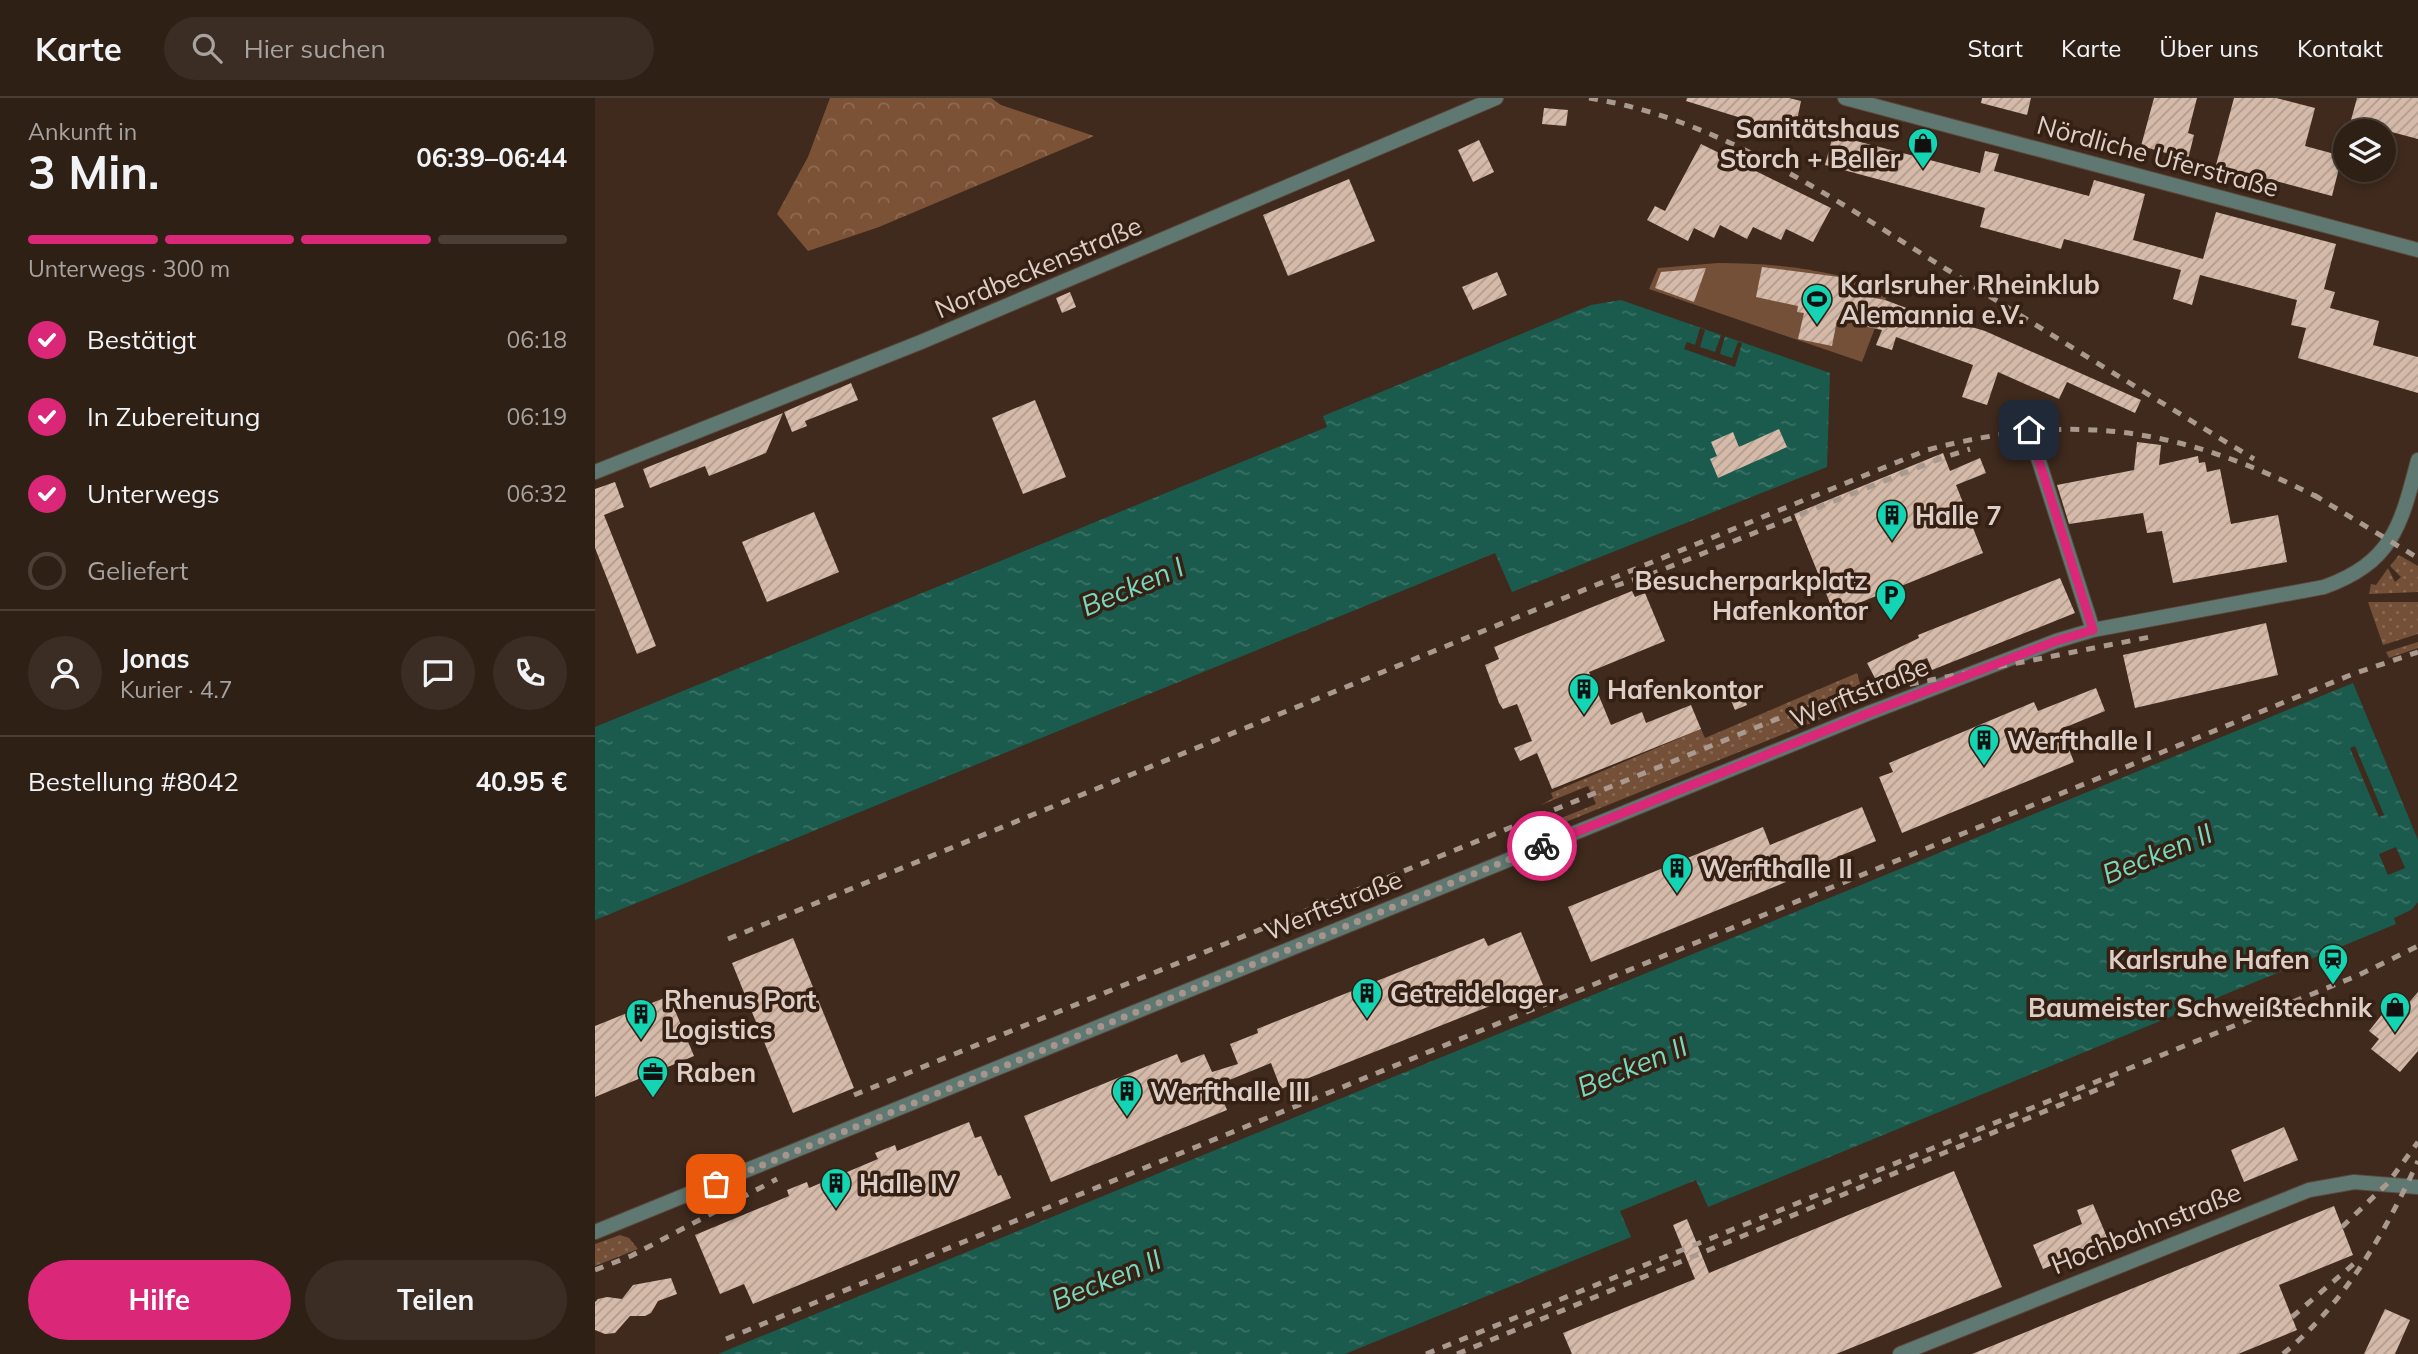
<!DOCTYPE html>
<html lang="de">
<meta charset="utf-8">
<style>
body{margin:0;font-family:Mulish,sans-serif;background:#3b2d23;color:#f1f3f6;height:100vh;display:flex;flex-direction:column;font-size:26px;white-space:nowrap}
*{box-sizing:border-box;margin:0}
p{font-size:23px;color:#a7a3a1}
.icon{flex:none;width:38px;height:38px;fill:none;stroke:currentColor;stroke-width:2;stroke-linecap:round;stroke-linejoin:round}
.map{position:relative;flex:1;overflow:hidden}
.drawer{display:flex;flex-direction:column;background:#2f2016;width:595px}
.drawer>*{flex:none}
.controls{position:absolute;left:1738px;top:21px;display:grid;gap:14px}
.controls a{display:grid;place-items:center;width:63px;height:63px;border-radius:50%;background:#2f2016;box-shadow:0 4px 10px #0003,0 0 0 2px #4a3e35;font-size:35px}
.pin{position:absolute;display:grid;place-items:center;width:60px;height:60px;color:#fff;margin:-30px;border-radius:14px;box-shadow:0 4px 10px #0006}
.courier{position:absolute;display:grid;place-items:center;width:70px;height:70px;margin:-35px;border:5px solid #db2777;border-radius:50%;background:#fff;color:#222;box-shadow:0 2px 9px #0007}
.summary em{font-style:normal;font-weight:700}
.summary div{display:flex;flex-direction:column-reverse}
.summary{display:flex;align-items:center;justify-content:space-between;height:119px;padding:0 28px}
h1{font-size:46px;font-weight:700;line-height:52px}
.bar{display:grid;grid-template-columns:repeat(4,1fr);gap:10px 7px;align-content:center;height:84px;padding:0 28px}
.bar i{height:9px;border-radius:5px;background:#4a3e35}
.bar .on{background:#db2777}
.bar p{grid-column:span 4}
.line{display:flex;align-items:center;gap:18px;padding:0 28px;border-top:2px solid #4a3e35}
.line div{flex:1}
.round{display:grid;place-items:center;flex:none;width:74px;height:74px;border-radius:37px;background:#3b2d23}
ol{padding:0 28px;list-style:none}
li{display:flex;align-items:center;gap:21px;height:77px}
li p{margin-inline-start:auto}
li .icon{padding:7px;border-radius:50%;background:#db2777;color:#fff;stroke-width:4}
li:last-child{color:#a7a3a1}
li i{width:38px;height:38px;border:4px solid #4a3e35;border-radius:50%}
.primary-button{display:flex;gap:14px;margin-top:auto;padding:14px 28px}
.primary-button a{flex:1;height:80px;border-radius:42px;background:#db2777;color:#fff;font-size:28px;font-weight:700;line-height:80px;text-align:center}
.primary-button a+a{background:#3b2d23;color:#f1f3f6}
header{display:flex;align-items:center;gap:42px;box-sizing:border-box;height:98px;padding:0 35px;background:#2f2016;border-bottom:2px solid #4a3e35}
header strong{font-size:33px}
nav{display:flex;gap:38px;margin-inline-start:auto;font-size:24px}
.search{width:490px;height:63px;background:#3b2d23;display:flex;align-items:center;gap:18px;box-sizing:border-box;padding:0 24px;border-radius:38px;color:#a7a3a1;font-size:26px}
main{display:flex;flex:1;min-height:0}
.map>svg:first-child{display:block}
</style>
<header>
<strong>Karte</strong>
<div class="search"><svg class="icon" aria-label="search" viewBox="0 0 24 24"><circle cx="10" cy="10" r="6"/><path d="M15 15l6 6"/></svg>Hier suchen</div>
<nav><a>Start</a><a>Karte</a><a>Über uns</a><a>Kontakt</a></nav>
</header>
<main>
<section class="drawer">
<div class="summary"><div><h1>3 Min.</h1><p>Ankunft in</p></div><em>06:39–06:44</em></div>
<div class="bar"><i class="on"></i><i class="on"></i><i class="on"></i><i></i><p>Unterwegs · 300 m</p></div>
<ol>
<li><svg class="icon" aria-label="check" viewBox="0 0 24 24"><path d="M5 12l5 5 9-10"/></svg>Bestätigt<p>06:18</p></li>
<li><svg class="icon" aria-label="check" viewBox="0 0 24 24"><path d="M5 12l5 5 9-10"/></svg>In Zubereitung<p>06:19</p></li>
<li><svg class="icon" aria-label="check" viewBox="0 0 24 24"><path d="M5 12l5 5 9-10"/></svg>Unterwegs<p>06:32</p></li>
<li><i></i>Geliefert</li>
</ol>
<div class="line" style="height:126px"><a class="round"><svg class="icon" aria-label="person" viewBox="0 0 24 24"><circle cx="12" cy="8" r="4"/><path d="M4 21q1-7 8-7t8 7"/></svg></a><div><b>Jonas</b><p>Kurier · 4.7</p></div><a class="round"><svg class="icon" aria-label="chat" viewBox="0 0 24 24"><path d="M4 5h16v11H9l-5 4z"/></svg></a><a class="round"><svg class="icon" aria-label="phone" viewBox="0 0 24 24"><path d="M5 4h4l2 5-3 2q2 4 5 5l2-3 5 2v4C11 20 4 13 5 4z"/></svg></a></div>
<div class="line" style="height:91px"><div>Bestellung #8042</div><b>40.95 €</b></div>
<div class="primary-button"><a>Hilfe</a><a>Teilen</a></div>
</section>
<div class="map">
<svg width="1823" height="1256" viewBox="0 0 1823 1256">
<defs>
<pattern id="grass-dots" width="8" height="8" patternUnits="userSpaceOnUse" patternTransform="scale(1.75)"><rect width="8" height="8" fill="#745038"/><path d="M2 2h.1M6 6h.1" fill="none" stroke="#876853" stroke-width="1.8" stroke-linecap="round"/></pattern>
<pattern id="forest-crowns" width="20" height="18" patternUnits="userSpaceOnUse" patternTransform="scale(1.75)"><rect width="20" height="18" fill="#7c5237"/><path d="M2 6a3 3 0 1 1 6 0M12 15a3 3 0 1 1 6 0" fill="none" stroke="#8e6a52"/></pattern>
<pattern id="water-ripples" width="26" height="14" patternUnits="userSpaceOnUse" patternTransform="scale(1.75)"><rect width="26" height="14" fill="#1a5b4d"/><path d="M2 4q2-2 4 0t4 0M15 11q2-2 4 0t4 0" fill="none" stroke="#3b7265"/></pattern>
<pattern id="building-hatch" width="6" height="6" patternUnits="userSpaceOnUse" patternTransform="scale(1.75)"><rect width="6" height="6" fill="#d5baaa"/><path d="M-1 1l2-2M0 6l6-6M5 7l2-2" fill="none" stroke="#b09b8e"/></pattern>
</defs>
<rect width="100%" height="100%" fill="#3f2a1d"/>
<!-- grass -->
<g fill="url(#grass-dots)">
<path d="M 1804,457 L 1823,468 L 1823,494 L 1774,496 L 1776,486 L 1781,487 L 1793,470 L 1800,484 L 1806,479 L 1795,468 Z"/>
<path d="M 1773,504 L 1823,504 L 1823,536 L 1788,547 Z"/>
<path d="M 1823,544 L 1823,550 L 1794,560 L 1791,554 Z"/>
<path d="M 1262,575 L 1270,603 L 956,730 L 954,725 L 1001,706 L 993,688 L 946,707 L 958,700 L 956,695 L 1106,631 L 1110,640 Z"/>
<path d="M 25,1137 L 34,1140 L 43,1151 L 0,1168 L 0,1146 Z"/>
</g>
<!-- forest -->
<path fill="url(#forest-crowns)" d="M 235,0 L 396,0 L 406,7 L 499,38 L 284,129 L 213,153 L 182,116 L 213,59 Z"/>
<!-- garden -->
<path fill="#745038" d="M 1123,165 C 1184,165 1238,172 1294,193 L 1267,264 L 1054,191 L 1063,170 Z"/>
<!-- water -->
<g fill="url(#water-ripples)">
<path d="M 1026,202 L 1235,275 L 1232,369 L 917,494 L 900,455 L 0,822 L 0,629 L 732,329 L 728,318 L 996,207 Z"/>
<path d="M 1758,585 L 1823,742 L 1823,804 L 1816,812 L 1799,820 L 1801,826 L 1113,1109 L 1101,1082 L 1025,1113 L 1036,1139 L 750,1256 L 123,1256 Z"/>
</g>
<!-- pier -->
<g fill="#3f2a1d">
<path d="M 1105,230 L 1110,232 L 1105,249 L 1120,254 L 1126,237 L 1130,238 L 1125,256 L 1137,260 L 1143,244 L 1147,245 L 1140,269 L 1089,251 L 1092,244 L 1100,247 Z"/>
<path d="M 1760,648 L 1789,717 L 1784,719 L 1755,650 Z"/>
<path d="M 1801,749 L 1810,770 L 1793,777 L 1784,756 Z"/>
</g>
<!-- building -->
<g fill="url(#building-hatch)">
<path d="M 1092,0 L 1194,0 L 1206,3 L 1198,42 L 1143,19 L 1091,3 Z"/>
<path d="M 1387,0 L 1436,0 L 1432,17 L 1386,5 Z"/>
<path d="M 1559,0 L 1602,0 L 1593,35 L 1599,37 L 1593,61 L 1546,48 Z"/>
<path d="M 1639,0 L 1681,0 L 1720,10 L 1710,48 L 1747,58 L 1737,98 L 1621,67 Z"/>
<path d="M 1762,0 L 1823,0 L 1823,41 L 1774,28 L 1773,33 L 1753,33 Z"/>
<path d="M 949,10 L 973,12 L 971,28 L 947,26 Z"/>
<path d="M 1238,37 L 1385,75 L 1390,53 L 1404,56 L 1399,73 L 1494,98 L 1499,82 L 1550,96 L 1538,142 L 1608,161 L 1621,114 L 1741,146 L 1729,191 L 1740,194 L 1735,210 L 1784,223 L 1778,247 L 1823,259 L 1823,295 L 1703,260 L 1711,230 L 1696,227 L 1702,202 L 1605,177 L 1597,207 L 1578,201 L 1586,172 L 1469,141 L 1466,151 L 1385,129 L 1390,110 L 1230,67 Z"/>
<path d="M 884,42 L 899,74 L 878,84 L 863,52 Z"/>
<path d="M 1106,46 L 1236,110 L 1218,144 L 1191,131 L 1186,142 L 1158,129 L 1152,141 L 1125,127 L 1119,140 L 1099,130 L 1093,143 L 1052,122 L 1060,108 L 1070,113 Z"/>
<path d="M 754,81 L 780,143 L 693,178 L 668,117 Z"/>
<path d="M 1167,169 L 1252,180 L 1248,194 L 1290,202 L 1349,224 L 1350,221 L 1390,233 L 1546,302 L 1540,315 L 1472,284 L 1464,301 L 1403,274 L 1392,307 L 1367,299 L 1378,267 L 1301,239 L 1297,252 L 1281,247 L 1287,232 L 1242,222 L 1237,248 L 1203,241 L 1209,215 L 1202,214 L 1203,208 L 1161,199 Z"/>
<path d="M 1111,170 L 1099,204 L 1060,190 L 1066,174 Z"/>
<path d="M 902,174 L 912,197 L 878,212 L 867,189 Z"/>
<path d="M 475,194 L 481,209 L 467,215 L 461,200 Z"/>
<path d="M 256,285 L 263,302 L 210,323 L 212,328 L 197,334 L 189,314 Z"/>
<path d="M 440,302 L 471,379 L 428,396 L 397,320 Z"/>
<path d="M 188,315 L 171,355 L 114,378 L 110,368 L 55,390 L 48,371 Z"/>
<path d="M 1184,331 L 1192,349 L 1123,380 L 1115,361 L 1122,358 L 1116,344 L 1138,334 L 1144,349 Z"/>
<path d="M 1542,344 L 1566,347 L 1564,367 L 1603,358 L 1604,365 L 1610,364 L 1612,374 L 1625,371 L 1636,426 L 1683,417 L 1692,464 L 1578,485 L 1567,433 L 1552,435 L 1548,415 L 1474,426 L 1462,387 L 1539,372 Z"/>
<path d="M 1348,355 L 1355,373 L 1385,360 L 1391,375 L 1361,387 L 1388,455 L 1239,515 L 1199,416 Z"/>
<path d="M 20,384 L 29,409 L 9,417 L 61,548 L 42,556 L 0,450 L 0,391 Z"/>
<path d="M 219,414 L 244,474 L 172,504 L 147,444 Z"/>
<path d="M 1465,480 L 1480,515 L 1337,572 L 1332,560 L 1282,584 L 1272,565 L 1324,540 L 1323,537 Z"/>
<path d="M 1037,493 L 1040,499 L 1050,495 L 1070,543 L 994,574 L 1016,627 L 1047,614 L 1051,625 L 1096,607 L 1106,631 L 957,691 L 942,655 L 925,663 L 919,650 L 937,643 L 922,606 L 908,611 L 904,605 L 890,567 L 904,561 L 899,549 Z"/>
<path d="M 1671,525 L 1683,577 L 1540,610 L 1528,557 Z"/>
<path d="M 1501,590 L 1510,613 L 1466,631 L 1479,664 L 1307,735 L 1284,679 L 1298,674 L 1294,665 L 1439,604 L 1443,613 Z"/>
<path d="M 1147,592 L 1152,607 L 1140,612 L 1134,598 Z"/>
<path d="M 1267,709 L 1281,743 L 1189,781 L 1191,784 L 996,864 L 973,809 L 1168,729 L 1175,747 Z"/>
<path d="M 926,834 L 948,887 L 686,991 L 676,965 L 622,987 L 632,1012 L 456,1084 L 429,1018 L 582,956 L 586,965 L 609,956 L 617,974 L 643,966 L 635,946 L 663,935 L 662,931 L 889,840 L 893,848 Z"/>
<path d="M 198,840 L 259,990 L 198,1015 L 137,865 Z"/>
<path d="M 1823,894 L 1823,953 L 1805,974 L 1776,951 L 1784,941 L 1774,933 L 1800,900 L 1811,908 Z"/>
<path d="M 74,898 L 99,958 L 0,999 L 0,928 Z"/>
<path d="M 374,1024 L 380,1040 L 386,1038 L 403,1078 L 406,1077 L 416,1100 L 158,1206 L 149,1186 L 125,1196 L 100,1137 L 194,1098 L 192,1092 L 212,1084 L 214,1090 L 283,1061 L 280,1055 L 300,1047 L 302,1053 Z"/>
<path d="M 1689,1029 L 1703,1062 L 1649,1084 L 1636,1052 Z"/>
<path d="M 1359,1073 L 1407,1189 L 1241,1256 L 977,1256 L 968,1235 L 1100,1181 L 1078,1127 L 1092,1121 L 1114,1175 Z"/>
<path d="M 1498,1106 L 1514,1144 L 1448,1171 L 1438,1147 L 1487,1126 L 1482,1112 Z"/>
<path d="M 1739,1108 L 1758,1157 L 1684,1187 L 1702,1232 L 1643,1256 L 1377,1256 Z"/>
<path d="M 76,1180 L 82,1196 L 63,1203 L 56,1215 L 50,1218 L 35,1218 L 20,1235 L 10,1236 L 0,1232 L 0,1204 L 3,1201 L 12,1199 L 27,1201 L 38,1187 Z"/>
<path d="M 1790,1211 L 1815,1222 L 1800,1256 L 1769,1256 Z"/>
</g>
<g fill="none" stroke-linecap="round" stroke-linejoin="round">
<!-- street casing -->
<g stroke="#5b483c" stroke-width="16">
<g id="street">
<path d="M 1250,0 L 1823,152"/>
<path d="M 1430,326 L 1434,332 L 1498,532"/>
<path d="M 0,374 L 326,244 L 901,0"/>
<path d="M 0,1134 L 1274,615 L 1461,543 L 1498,532 L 1729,489 C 1798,464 1806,427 1823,362"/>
<path d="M 1305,1256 L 1714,1092 L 1759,1084 L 1823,1089"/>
</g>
</g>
<!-- street -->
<use href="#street" stroke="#5f7871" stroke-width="14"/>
<!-- rail -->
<g stroke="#a9998f" stroke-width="5" stroke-dasharray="9 9" stroke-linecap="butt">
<path d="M 994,0 C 1127,21 1244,105 1356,174 C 1456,237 1557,299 1659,361"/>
<path d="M 1719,397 L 1823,460"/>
<path d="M 1020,488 L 1059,475 L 1347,360 L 1375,351"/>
<path d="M 133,841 L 1332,352 C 1483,312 1589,331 1726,401"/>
<path d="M 259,997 L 1204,612 L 1270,595 L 1560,538"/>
<path d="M 1747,1129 L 1793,1085 L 1823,1044"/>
<path d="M 0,1172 L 36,1158 L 182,1081"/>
<path d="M 1697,1219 L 1761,1164"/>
<path d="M 131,1241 L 1504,680 L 1758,576 L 1823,554"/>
<path d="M 831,1256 L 1764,877 L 1823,848"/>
<path d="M 862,1256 L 1523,983"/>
<path d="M 1688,1256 C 1750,1205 1790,1135 1823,1063"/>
</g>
</g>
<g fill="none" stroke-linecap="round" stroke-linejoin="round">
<!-- done -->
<path stroke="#a6958c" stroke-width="7" stroke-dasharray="0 12.6" d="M 121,1086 L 947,748"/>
<!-- route -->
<path stroke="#db2777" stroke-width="9" d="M 947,748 L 1274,615 L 1461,543 L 1498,532 L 1434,332"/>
</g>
<!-- icons -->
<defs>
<g id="shop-pin" transform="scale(1.575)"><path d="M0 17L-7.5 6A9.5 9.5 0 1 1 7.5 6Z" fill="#13d5b3" stroke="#352013"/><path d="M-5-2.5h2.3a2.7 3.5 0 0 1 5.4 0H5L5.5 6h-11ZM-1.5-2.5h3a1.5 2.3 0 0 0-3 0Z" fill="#111"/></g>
<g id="stadium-pin" transform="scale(1.575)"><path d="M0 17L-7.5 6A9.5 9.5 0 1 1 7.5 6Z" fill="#13d5b3" stroke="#352013"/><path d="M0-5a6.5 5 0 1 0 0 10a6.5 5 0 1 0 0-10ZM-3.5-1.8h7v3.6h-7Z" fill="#111"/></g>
<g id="building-pin" transform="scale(1.575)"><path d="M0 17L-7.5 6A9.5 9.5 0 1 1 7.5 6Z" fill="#13d5b3" stroke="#352013"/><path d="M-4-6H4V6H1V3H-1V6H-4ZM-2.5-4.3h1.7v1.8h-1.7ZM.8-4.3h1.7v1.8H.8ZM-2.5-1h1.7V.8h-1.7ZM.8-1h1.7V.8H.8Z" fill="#111"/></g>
<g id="parking-pin" transform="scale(1.575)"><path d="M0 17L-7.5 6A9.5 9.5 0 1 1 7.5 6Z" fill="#13d5b3" stroke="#352013"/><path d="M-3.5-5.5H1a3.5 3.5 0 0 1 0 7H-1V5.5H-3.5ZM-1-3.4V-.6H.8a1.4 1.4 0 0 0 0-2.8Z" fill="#111"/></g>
<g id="station-pin" transform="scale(1.575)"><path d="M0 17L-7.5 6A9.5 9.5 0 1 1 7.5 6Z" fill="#13d5b3" stroke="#352013"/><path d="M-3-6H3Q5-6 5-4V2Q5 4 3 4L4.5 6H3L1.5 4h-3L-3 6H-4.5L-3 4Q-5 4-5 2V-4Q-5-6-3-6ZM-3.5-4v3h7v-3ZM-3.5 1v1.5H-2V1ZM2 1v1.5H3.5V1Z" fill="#111"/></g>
<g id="office-pin" transform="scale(1.575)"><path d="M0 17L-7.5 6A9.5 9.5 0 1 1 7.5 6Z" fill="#13d5b3" stroke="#352013"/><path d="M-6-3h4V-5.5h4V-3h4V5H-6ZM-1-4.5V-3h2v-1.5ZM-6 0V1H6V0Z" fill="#111"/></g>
</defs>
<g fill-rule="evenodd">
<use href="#shop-pin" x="1328" y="45"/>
<use href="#stadium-pin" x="1222" y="201"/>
<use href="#building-pin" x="1297" y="417"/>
<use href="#parking-pin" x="1296" y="497"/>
<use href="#building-pin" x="989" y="591"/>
<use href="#building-pin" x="1389" y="642"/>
<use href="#building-pin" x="1082" y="770"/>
<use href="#station-pin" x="1738" y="861"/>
<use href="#building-pin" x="772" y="895"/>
<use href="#shop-pin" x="1800" y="909"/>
<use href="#building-pin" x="46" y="916"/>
<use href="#office-pin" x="58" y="974"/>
<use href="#building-pin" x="532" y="993"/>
<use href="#building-pin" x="241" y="1085"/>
</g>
<g text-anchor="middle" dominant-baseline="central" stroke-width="7" stroke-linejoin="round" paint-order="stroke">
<!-- poi labels -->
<g font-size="26" font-weight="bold" fill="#ddcfc7" stroke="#352013" text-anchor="start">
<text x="1305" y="30" text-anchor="end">Sanitätshaus<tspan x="1305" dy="30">Storch + Beller</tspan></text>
<text x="1245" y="186">Karlsruher Rheinklub<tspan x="1245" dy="30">Alemannia e.V.</tspan></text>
<text x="1320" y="417">Halle 7</text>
<text x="1273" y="482" text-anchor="end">Besucherparkplatz<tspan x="1273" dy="30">Hafenkontor</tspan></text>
<text x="1012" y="591">Hafenkontor</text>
<text x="1412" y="642">Werfthalle I</text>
<text x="1105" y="770">Werfthalle II</text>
<text x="1715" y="861" text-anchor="end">Karlsruhe Hafen</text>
<text x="795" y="895">Getreidelager</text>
<text x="69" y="901">Rhenus Port<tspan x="69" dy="30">Logistics</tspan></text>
<text x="1777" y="909" text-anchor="end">Baumeister Schweißtechnik</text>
<text x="81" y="974">Raben</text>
<text x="555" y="993">Werfthalle III</text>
<text x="264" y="1085">Halle IV</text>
</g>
<!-- street labels -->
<g font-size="26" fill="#ddcfc7" stroke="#352013">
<text transform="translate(1563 58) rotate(15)">Nördliche Uferstraße</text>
<text transform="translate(443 169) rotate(-23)">Nordbeckenstraße</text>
<text transform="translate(1264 594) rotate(-22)">Werftstraße</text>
<text transform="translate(738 807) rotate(-22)">Werftstraße</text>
<text transform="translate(1551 1130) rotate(-22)">Hochbahnstraße</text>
</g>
<!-- water labels -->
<g font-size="28" font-style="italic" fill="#77d8c0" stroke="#352013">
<text transform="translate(537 488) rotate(-23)">Becken I</text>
<text transform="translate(1562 755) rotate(-22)">Becken II</text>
<text transform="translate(1037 968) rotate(-22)">Becken II</text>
<text transform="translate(511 1181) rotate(-22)">Becken II</text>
</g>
</g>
</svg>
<div class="controls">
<a><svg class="icon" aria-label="layers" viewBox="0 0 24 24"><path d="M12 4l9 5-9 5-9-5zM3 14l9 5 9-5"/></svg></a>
</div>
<div class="pin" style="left:121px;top:1086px;background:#ea580c"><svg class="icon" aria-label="bag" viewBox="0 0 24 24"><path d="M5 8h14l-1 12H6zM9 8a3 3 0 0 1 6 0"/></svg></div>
<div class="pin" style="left:1434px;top:332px;background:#1f2937"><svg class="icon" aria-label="home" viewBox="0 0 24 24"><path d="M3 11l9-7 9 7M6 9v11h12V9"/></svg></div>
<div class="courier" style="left:947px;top:748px"><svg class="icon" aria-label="bike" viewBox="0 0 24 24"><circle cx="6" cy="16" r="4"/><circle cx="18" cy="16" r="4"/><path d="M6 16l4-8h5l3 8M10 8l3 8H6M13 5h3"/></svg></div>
</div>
</main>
